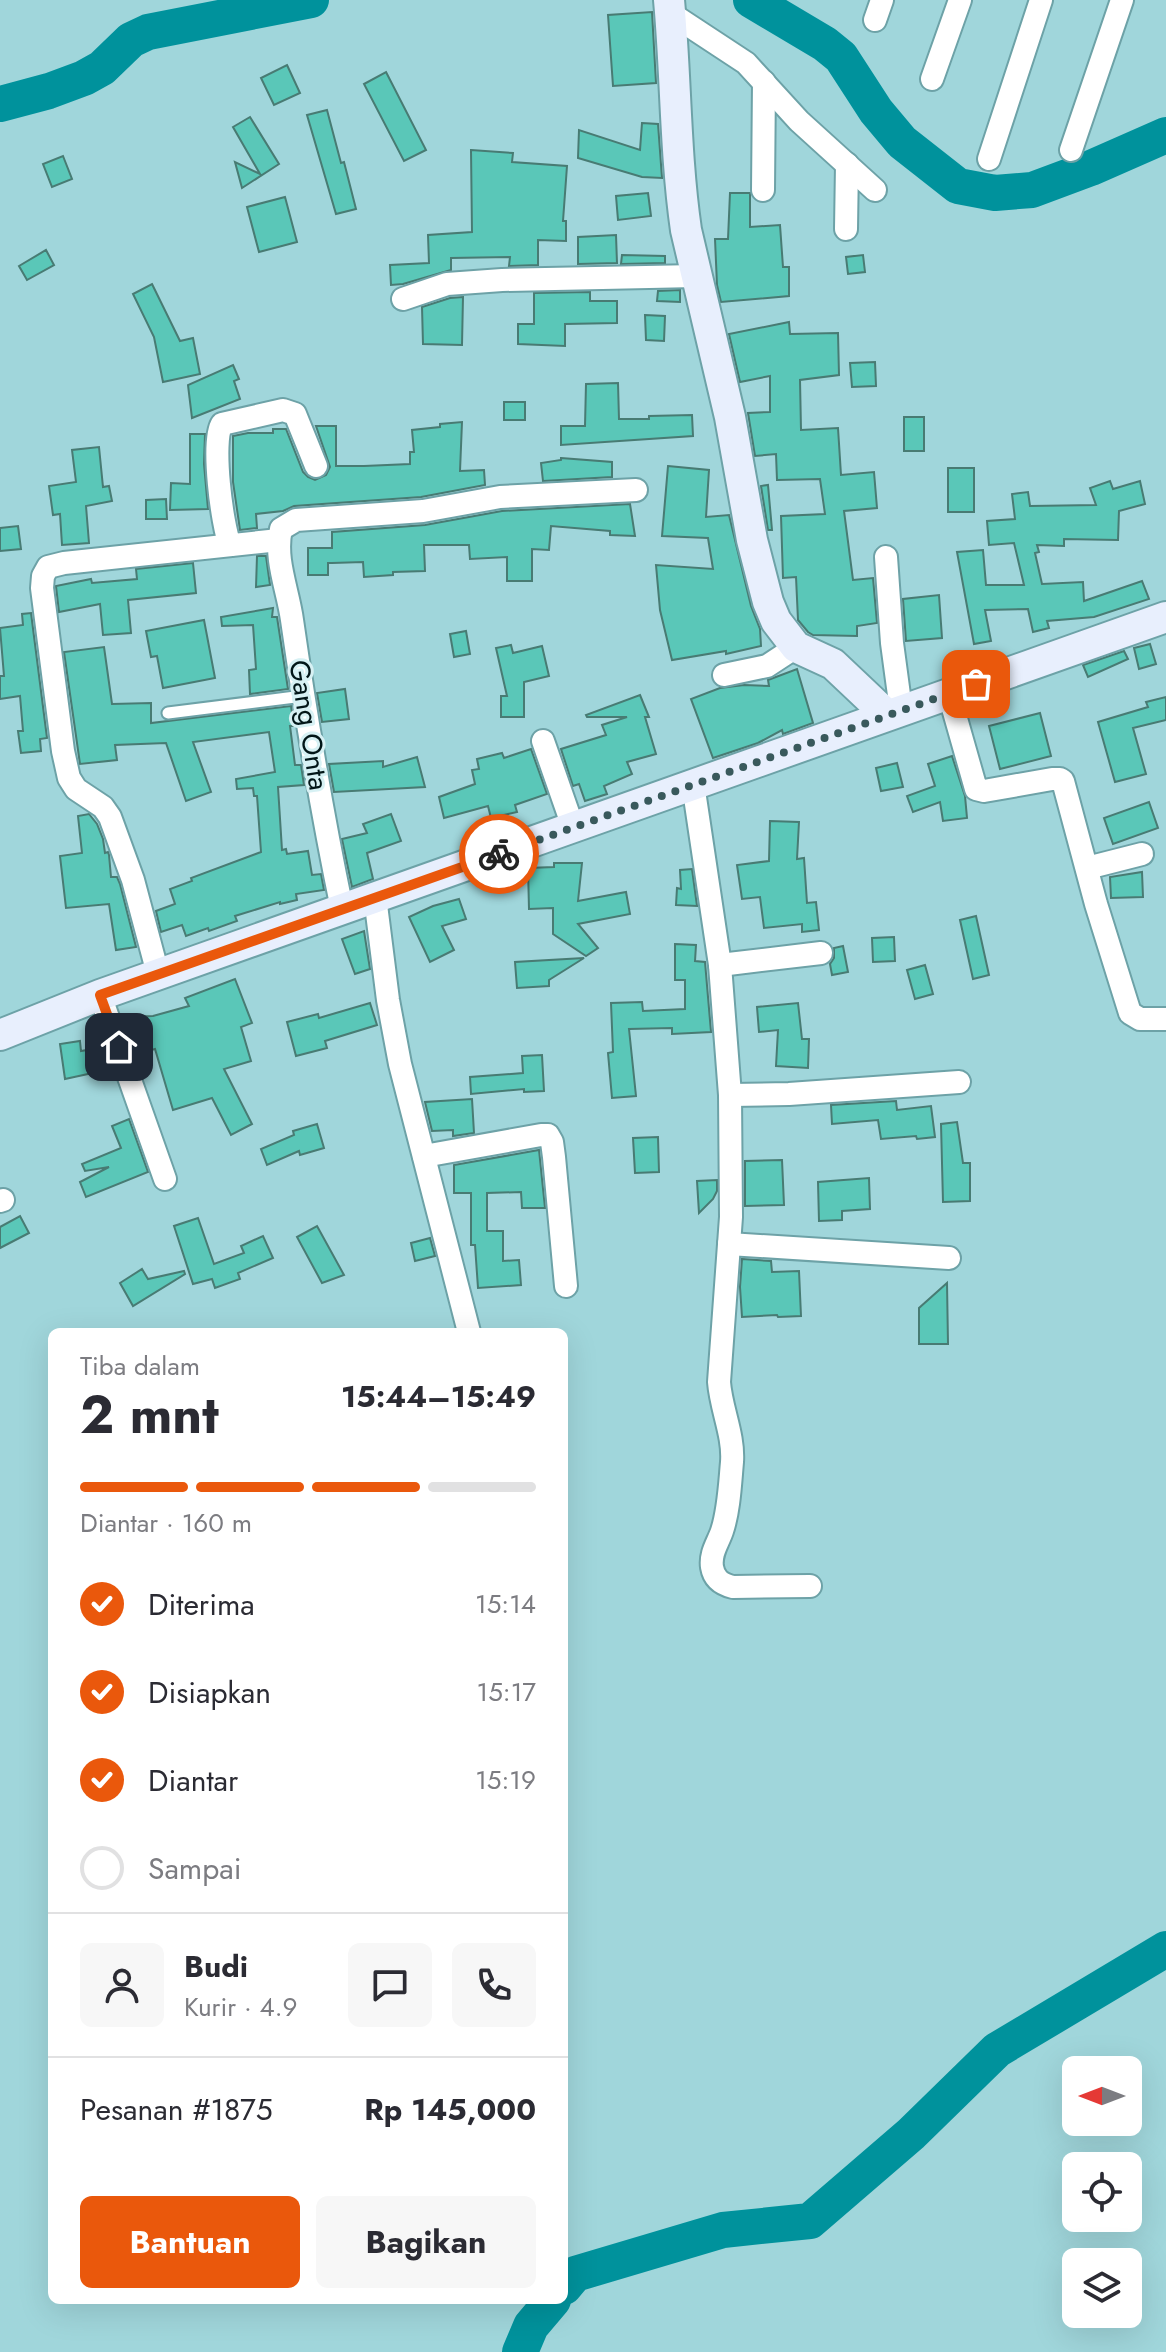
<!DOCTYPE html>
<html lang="id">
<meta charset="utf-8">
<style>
body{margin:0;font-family:Jost,sans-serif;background:#f7f7f7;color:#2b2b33;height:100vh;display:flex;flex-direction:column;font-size:30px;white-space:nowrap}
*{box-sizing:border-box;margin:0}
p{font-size:26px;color:#7c7c81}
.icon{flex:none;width:44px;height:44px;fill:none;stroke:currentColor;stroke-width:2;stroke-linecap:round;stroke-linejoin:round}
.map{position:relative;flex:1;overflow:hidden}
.details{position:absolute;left:48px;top:1328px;width:520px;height:976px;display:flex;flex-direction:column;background:#fff;border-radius:12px;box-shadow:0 8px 32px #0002}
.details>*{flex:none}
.needle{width:52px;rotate:270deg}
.buttons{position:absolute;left:1062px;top:2056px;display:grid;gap:16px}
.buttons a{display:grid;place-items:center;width:80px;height:80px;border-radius:12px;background:#fff;box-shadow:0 8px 32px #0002;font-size:40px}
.pin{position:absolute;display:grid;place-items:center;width:68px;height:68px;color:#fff;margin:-34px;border-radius:16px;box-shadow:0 4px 12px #0006}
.courier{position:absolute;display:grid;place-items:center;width:80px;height:80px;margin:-40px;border:6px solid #ea580c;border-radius:50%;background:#fff;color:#222;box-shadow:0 2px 10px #0007}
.summary em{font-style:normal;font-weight:700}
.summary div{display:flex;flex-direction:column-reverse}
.summary{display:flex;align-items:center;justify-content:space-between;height:136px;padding:0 32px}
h1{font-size:52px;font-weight:700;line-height:60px}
.bar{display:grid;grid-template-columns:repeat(4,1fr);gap:12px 8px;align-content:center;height:96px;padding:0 32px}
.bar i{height:10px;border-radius:6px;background:#e1e1e2}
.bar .on{background:#ea580c}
.bar p{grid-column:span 4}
.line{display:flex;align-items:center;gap:20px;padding:0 32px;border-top:2px solid #e1e1e2}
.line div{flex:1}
.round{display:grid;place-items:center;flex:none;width:84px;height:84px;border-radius:12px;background:#f7f7f7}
ol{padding:0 32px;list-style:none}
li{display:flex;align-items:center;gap:24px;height:88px}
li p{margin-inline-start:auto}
li .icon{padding:8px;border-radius:50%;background:#ea580c;color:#fff;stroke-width:4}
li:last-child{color:#7c7c81}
li i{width:44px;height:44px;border:4px solid #e1e1e2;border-radius:50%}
.cta{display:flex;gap:16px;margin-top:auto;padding:16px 32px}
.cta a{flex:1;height:92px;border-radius:12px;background:#ea580c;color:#fff;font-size:32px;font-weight:700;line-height:92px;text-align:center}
.cta a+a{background:#f7f7f7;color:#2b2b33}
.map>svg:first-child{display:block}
</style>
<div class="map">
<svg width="1166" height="2352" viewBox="0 0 1166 2352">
<rect width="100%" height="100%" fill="#a0d6db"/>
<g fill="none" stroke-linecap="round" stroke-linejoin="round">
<!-- river -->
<g stroke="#00929c" stroke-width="36">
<path d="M 751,0 L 825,44 L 841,57 L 876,111 L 902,142 L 958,186 L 995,193 L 1032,190 L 1091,168 L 1166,135"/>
<path d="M 0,104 L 49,91 L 84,78 L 102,68 L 131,40 L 148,32 L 311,0"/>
<path d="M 564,2287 L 575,2274 L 723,2230 L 810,2221 L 911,2134 L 997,2050 L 1166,1949"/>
<path d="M 520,2352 L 531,2326 L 553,2300"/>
</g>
</g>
<!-- building -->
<g fill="#5ac7b8" stroke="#487b73" stroke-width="2">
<path d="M 652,12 L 656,83 L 613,86 L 608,15 Z"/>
<path d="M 287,65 L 300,93 L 274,105 L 261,78 Z"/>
<path d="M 386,72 L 426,150 L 404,161 L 364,84 Z"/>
<path d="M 327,110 L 341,163 L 344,162 L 356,209 L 336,214 L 307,115 Z"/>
<path d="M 250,117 L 279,164 L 242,188 L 235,162 L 260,174 L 233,127 Z"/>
<path d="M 642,123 L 658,124 L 662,178 L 642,177 L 578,158 L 579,130 L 640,150 Z"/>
<path d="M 471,150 L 513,153 L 512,162 L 567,166 L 563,221 L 566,221 L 566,241 L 538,240 L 538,265 L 509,266 L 510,257 L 451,258 L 451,270 L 403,284 L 391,285 L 390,265 L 429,263 L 428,235 L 472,232 Z"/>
<path d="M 63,156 L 72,179 L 52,187 L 43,164 Z"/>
<path d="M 648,193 L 651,216 L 618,220 L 616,196 Z"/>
<path d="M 730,193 L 750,193 L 750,227 L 780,225 L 783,267 L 789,267 L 789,296 L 721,302 L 717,285 L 715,239 L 728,239 Z"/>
<path d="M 285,197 L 297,242 L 259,252 L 247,207 Z"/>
<path d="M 616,235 L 617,263 L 578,264 L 578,237 Z"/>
<path d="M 46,250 L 54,265 L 27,280 L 19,266 Z"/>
<path d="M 622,255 L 665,256 L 665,263 L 621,264 Z"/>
<path d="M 863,255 L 865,272 L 848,274 L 846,257 Z"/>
<path d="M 152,284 L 180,341 L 193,338 L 200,374 L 163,382 L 154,337 L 133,294 Z"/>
<path d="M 680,290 L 680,302 L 657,301 L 658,291 Z"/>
<path d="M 590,292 L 590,301 L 617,301 L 617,323 L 565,324 L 565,346 L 518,344 L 518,324 L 534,324 L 534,293 Z"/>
<path d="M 463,297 L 462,345 L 423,344 L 422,307 L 450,298 Z"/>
<path d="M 645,315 L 665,316 L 664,341 L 646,340 Z"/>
<path d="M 789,322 L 790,334 L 838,333 L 839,375 L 800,380 L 801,430 L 838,428 L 841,475 L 874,472 L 877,508 L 844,511 L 853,580 L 873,578 L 877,623 L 857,626 L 857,636 L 813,635 L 808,632 L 798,620 L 796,577 L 783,578 L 781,516 L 825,514 L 820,479 L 777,480 L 776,454 L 755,456 L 748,413 L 770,412 L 770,376 L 740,382 L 729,334 Z"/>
<path d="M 875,362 L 876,386 L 852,387 L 850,363 Z"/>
<path d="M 233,365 L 239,379 L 234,381 L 240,399 L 192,418 L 188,385 Z"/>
<path d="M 618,383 L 619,419 L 649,419 L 649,416 L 692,415 L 693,436 L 561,445 L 561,426 L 585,426 L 586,384 Z"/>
<rect x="504" y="402" width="21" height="18"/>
<rect x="904" y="417" width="20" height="34"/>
<path d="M 462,422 L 460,471 L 484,470 L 485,485 L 421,497 L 294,506 L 283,511 L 256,514 L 257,528 L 240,530 L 233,482 L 233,436 L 248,433 L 273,433 L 273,429 L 286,429 L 303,472 L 308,477 L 315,480 L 326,475 L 330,467 L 316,426 L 336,426 L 336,466 L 364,466 L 410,464 L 410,452 L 414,452 L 412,430 L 440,427 L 440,424 Z"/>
<path d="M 190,434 L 205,434 L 204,464 L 208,509 L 170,510 L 171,483 L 190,484 Z"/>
<path d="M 99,447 L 103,487 L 109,486 L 112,501 L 86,506 L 89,543 L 62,545 L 60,514 L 53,515 L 49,486 L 76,482 L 72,450 Z"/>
<path d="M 561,458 L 612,462 L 612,477 L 543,481 L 541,463 L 561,460 Z"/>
<path d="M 668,466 L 709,470 L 706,517 L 729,515 L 751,606 L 760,629 L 761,646 L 726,654 L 726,651 L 672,660 L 660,610 L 656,565 L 713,569 L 708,538 L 662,536 Z"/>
<rect x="948" y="468" width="26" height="44"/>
<path d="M 1110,481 L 1113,489 L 1140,481 L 1145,504 L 1119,511 L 1118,540 L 1064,539 L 1064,546 L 1037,545 L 1039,552 L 1035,553 L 1042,584 L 1083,582 L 1084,601 L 1142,581 L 1149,599 L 1094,617 L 1047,621 L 1049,628 L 1033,632 L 1028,609 L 985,610 L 991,641 L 974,644 L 957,552 L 983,550 L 986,585 L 1024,585 L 1014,543 L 989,545 L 987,521 L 1015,519 L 1012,494 L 1028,492 L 1030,506 L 1096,505 L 1090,488 Z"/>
<path d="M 768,485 L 772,530 L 768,530 L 761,486 Z"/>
<path d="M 166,499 L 167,519 L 146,519 L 146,500 Z"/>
<path d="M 630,504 L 635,536 L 610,535 L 610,531 L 551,526 L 549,550 L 532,549 L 532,581 L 507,581 L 507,557 L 470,559 L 469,545 L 424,545 L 425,571 L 393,572 L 393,575 L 364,577 L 363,562 L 332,563 L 328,563 L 328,575 L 308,575 L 308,548 L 332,548 L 332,532 L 425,525 L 502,511 Z"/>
<path d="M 18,526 L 21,549 L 0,551 L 0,528 Z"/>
<path d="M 257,556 L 266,556 L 270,585 L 256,587 Z"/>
<path d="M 193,563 L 196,593 L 128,600 L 131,633 L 103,635 L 100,604 L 59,612 L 56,586 L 91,579 L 92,583 L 137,579 L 136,569 Z"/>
<path d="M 939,595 L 942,638 L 906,641 L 903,599 Z"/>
<path d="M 273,608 L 272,617 L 277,617 L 288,689 L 250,694 L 249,670 L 256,669 L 253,625 L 222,626 L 221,617 Z"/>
<path d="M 31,613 L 47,738 L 40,739 L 41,751 L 21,753 L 18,731 L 23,731 L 20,696 L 0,699 L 0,676 L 4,676 L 0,628 L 23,625 L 22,614 Z"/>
<path d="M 204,620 L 215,678 L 163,688 L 157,656 L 151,657 L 146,631 Z"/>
<path d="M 466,631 L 470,654 L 454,657 L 450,634 Z"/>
<path d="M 1150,644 L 1156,664 L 1139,669 L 1134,648 Z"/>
<path d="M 511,645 L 513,653 L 542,646 L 549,676 L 524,682 L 524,717 L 501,717 L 501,696 L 507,696 L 496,648 Z"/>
<path d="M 104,647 L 112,704 L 151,703 L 151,723 L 291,706 L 294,726 L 290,726 L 295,765 L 301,765 L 304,785 L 278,787 L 282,850 L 286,849 L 287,854 L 308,851 L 312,875 L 321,874 L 324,890 L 296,894 L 297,900 L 280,904 L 280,902 L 235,916 L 237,921 L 209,931 L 208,928 L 186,936 L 182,925 L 161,932 L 156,911 L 175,904 L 170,889 L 192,881 L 191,878 L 261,852 L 257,796 L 254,796 L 253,788 L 237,789 L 236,779 L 275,772 L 269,732 L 193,742 L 211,792 L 186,801 L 166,743 L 115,745 L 117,760 L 80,764 L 64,652 Z"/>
<path d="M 1124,651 L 1128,659 L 1088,677 L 1083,665 Z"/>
<path d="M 797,669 L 813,723 L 783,734 L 782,730 L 758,743 L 713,758 L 691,699 L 720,688 L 744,685 L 769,686 L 768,680 Z"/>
<path d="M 345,689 L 349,719 L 322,722 L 317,693 Z"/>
<path d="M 640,695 L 649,717 L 645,717 L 656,754 L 627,762 L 632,774 L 604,786 L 607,794 L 585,801 L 579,784 L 573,786 L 561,749 L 606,735 L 602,725 L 627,717 L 587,717 L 586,715 Z"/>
<path d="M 1166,697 L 1166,720 L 1133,728 L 1146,774 L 1115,782 L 1098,722 L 1148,707 L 1146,702 Z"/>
<path d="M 1040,713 L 1051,756 L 1000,769 L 989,726 Z"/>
<path d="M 531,749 L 547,794 L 515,805 L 517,812 L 491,818 L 488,806 L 444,818 L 439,797 L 475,784 L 472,770 L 479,769 L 477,759 L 502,753 L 504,758 Z"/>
<path d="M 952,756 L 965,796 L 967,818 L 943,821 L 940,802 L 913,812 L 907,796 L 935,786 L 928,764 Z"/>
<path d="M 417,757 L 425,787 L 334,792 L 329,764 L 383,761 L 383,767 Z"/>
<path d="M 897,763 L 903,787 L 881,791 L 876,768 Z"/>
<path d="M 1149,802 L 1158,828 L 1113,844 L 1104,818 Z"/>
<path d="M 89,814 L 97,824 L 103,839 L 105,853 L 108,852 L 109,855 L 111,877 L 117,877 L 120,884 L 136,947 L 116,950 L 109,904 L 66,908 L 60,856 L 82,853 L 78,816 Z"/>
<path d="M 391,814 L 401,841 L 367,853 L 373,879 L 352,887 L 342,839 L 367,833 L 363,824 Z"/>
<path d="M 770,821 L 799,822 L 797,859 L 804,858 L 807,903 L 816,902 L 819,930 L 802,932 L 802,924 L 764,928 L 760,897 L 742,899 L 737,865 L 769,861 Z"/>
<path d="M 554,863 L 582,863 L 578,901 L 626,892 L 630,914 L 578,924 L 598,948 L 586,956 L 553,934 L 553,908 L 529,909 L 528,868 L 554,867 Z"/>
<path d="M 692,869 L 697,906 L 676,905 L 677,888 L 681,889 L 680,870 Z"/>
<path d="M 1142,872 L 1143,897 L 1111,898 L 1110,877 Z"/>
<path d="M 459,899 L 466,919 L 442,926 L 454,950 L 430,962 L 409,917 L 433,906 Z"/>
<path d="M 976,916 L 989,975 L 973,979 L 960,920 Z"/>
<path d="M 364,931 L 370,969 L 355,974 L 342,939 Z"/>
<path d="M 894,937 L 895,961 L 873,962 L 872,938 Z"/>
<path d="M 675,944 L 696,945 L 695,961 L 705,962 L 711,1032 L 672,1034 L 672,1028 L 629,1029 L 636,1096 L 612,1098 L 608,1053 L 613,1052 L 611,1003 L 642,1002 L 643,1011 L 685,1009 L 685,980 L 675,980 Z"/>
<path d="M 843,946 L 848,972 L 832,975 L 830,964 L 834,958 L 834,948 Z"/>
<path d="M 584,958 L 549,980 L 549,986 L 517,988 L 515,962 Z"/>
<path d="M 925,965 L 933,994 L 915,999 L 907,970 Z"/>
<path d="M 235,979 L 252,1023 L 241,1027 L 251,1061 L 224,1069 L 252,1124 L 231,1135 L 212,1098 L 173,1110 L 155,1049 L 136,1054 L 122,1017 L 153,1016 L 189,1006 L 185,998 Z"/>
<path d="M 370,1003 L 377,1025 L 325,1041 L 327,1048 L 296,1056 L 287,1022 L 318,1014 L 319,1018 Z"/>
<path d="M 798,1003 L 802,1039 L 809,1039 L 808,1068 L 776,1066 L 778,1030 L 759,1032 L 757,1007 Z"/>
<path d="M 80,1041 L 81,1051 L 104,1047 L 111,1069 L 65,1079 L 60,1044 Z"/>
<path d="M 542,1055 L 544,1091 L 524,1092 L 524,1089 L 471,1094 L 470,1077 L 523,1073 L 522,1056 Z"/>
<path d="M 472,1099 L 474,1133 L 453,1136 L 453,1130 L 432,1131 L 425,1102 Z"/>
<path d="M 896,1101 L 897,1110 L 931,1106 L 935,1137 L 917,1139 L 916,1136 L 881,1139 L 878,1120 L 832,1124 L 831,1105 Z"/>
<path d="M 129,1119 L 148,1172 L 86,1197 L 80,1182 L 109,1167 L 85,1171 L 82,1164 L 121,1148 L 112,1126 Z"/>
<path d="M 957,1122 L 963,1163 L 970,1163 L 970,1201 L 943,1202 L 941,1124 Z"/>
<path d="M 317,1124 L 324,1148 L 300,1155 L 299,1151 L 267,1165 L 261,1149 L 294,1135 L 293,1131 Z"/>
<path d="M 658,1137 L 659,1172 L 635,1173 L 633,1138 Z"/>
<path d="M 539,1150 L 545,1208 L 522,1208 L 521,1192 L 487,1193 L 487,1231 L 503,1231 L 503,1261 L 519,1260 L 521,1285 L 478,1288 L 475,1245 L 471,1245 L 471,1193 L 454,1193 L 454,1165 Z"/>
<path d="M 782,1160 L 784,1205 L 745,1206 L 745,1161 Z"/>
<path d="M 869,1178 L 870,1209 L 842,1211 L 842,1220 L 819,1221 L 818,1182 Z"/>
<path d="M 717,1180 L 717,1191 L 713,1199 L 699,1213 L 697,1181 Z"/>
<path d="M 20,1216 L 29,1233 L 0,1248 L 0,1227 Z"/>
<path d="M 198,1218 L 214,1264 L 244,1253 L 241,1246 L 263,1236 L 273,1258 L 238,1273 L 240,1279 L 215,1288 L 212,1279 L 193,1284 L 174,1226 Z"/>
<path d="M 317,1226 L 344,1275 L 322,1283 L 297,1237 Z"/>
<path d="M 430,1238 L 435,1256 L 415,1261 L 411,1243 Z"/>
<path d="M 742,1259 L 771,1261 L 772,1272 L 799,1271 L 801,1316 L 778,1317 L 777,1315 L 742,1317 L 740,1287 Z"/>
<path d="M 142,1269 L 148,1279 L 184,1271 L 185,1274 L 133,1306 L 120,1283 Z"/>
<path d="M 947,1283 L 948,1344 L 919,1344 L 919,1308 Z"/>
</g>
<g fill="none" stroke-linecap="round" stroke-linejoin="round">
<!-- lane casing -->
<g stroke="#6da2a7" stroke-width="15">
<path id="lane" d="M 168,713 L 303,696"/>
</g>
<!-- street casing -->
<g stroke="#6da2a7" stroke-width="26">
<g id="street">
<path d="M 670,13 L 746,63 L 799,121 L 875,190"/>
<path d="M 875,20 L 882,0"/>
<path d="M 932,79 L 960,0"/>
<path d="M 1071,150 L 1122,0"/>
<path d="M 989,159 L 1041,0"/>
<path d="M 763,190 L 764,82"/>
<path d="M 846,229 L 847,164"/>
<path d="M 403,299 L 447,284 L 502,280 L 696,276"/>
<path d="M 230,545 C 222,526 211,440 222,424 L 283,410 L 295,414 L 316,466"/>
<path d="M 886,557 L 892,643 L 901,710"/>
<path d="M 724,675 L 767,666 L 796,647"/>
<path d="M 949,694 L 976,789 L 984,791 L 1052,779 L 1060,779 L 1063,781 L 1096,904 L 1130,1013 L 1140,1019 L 1166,1019"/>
<path d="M 543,741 L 573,827"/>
<path d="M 693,784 L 720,965 L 730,1095 L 789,1094 L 959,1082"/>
<path d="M 1087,868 L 1142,854"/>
<path d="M 375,897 L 388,1000 L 400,1064 L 469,1332"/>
<path d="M 342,909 C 322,813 306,717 292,620 C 288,590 274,559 281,529 L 296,520 L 423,511 L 500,497 L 636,490"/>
<path d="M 720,965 L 821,953"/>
<path d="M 158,974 L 133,880 L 110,817 L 103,807 L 76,789 L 69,778 L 63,751 L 42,588 L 43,576 L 48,567 L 64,563 L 279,540"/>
<path d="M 100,995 L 165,1179"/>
<path d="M 730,1095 L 731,1217 L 719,1382 C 721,1409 734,1435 732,1462 C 730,1484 729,1510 722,1531 C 718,1543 710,1553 712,1567 C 714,1579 721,1584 733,1587 L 810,1586"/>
<path d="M 424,1156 L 541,1135 L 548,1135 L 552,1142 L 554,1157 L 566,1286"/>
<path d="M 0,1201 L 3,1200"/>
<path d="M 729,1244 L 949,1258"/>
</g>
</g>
<!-- secondary casing -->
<g stroke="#6da2a7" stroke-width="34">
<g id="secondary">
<path d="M 669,0 C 676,77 675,154 686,230 L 730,417 L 752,540 L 768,602 L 776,621 L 796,647 L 833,664 L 887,715"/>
<path d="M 0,1035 L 100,995 L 1166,617"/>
</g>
</g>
<!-- lane -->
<use href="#lane" stroke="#fff" stroke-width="11"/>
<!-- street -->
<use href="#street" stroke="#fff" stroke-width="22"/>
<!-- secondary -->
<use href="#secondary" stroke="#e8effd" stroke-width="30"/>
</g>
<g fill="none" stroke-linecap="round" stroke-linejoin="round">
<!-- done -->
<path stroke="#39595c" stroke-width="8" stroke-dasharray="0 14.4" d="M 499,854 L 976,684"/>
<!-- route -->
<path stroke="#ea580c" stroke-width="10" d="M 119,1047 L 100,995 L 499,854"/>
</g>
<g text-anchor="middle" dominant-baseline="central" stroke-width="6" stroke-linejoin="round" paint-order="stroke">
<!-- street labels -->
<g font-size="28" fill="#021618" stroke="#d7f1f4">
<text transform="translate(309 725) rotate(81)">Gang Onta</text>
</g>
</g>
</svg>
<div class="buttons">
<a><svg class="needle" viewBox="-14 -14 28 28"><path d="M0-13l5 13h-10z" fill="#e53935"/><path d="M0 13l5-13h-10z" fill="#7c7c81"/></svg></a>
<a><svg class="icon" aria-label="locate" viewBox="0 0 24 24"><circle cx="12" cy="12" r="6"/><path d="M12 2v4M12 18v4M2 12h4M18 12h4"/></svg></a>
<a><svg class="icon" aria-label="layers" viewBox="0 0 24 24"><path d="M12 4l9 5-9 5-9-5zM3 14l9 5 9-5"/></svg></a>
</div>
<div class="pin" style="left:976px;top:684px;background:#ea580c"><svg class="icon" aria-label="bag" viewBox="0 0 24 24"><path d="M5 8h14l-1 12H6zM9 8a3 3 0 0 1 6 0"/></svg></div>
<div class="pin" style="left:119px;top:1047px;background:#1f2937"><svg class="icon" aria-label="home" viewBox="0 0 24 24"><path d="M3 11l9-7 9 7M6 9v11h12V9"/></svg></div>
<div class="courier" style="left:499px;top:854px"><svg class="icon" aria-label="bike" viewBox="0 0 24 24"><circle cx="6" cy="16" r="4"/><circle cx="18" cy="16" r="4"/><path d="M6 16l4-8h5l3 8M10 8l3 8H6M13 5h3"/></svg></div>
<section class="details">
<div class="summary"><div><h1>2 mnt</h1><p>Tiba dalam</p></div><em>15:44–15:49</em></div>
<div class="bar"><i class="on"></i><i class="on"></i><i class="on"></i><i></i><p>Diantar · 160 m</p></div>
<ol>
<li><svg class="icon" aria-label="check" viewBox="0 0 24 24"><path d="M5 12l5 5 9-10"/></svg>Diterima<p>15:14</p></li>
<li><svg class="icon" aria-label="check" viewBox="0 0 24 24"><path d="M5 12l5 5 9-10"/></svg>Disiapkan<p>15:17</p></li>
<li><svg class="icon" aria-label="check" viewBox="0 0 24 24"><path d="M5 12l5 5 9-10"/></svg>Diantar<p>15:19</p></li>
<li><i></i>Sampai</li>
</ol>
<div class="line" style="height:144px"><a class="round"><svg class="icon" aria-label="person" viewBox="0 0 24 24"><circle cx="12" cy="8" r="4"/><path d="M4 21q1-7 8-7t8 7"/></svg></a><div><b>Budi</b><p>Kurir · 4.9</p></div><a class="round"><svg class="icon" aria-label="chat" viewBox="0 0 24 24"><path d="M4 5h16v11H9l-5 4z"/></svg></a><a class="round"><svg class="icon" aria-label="phone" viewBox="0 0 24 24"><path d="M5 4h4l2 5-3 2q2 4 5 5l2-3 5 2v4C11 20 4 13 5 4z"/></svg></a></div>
<div class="line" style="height:104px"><div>Pesanan #1875</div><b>Rp 145,000</b></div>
<div class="cta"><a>Bantuan</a><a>Bagikan</a></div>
</section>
</div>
